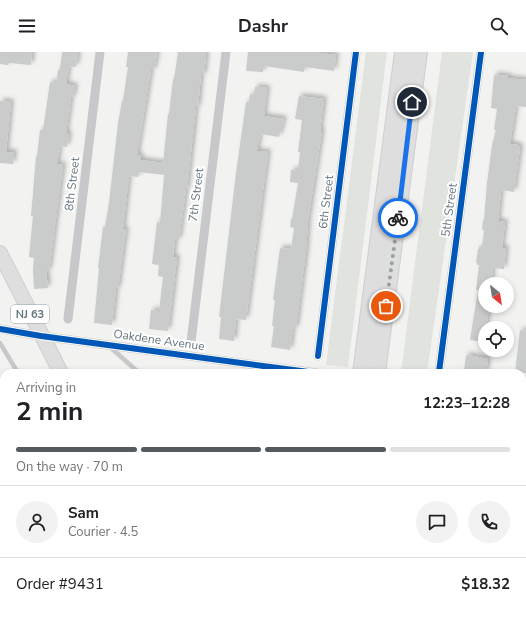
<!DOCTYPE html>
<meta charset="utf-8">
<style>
body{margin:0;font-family:"Nunito Sans",sans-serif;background:#f2f2f2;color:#202124;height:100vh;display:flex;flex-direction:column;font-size:15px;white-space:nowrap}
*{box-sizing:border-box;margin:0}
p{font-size:13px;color:#757577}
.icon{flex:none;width:22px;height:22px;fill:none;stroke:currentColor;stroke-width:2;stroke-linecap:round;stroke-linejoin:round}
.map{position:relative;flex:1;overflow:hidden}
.details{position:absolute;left:0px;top:317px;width:526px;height:248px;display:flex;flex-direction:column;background:#fff;border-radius:12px 12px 0 0;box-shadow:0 2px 6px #0003}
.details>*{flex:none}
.needle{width:26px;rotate:150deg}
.controls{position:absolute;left:478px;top:225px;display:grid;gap:8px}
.controls a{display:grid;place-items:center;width:36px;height:36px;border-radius:50%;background:#fff;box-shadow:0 2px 6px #0003;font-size:20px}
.pin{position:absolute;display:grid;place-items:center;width:34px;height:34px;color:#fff;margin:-17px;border:2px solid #fff;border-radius:50%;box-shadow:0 1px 4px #0007}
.courier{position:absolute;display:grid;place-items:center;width:40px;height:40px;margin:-20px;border:3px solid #1a73e8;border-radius:50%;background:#fff;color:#222;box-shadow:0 1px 5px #0007}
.summary em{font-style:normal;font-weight:700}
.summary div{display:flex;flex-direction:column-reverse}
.summary{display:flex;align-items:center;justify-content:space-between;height:68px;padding:0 16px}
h1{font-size:26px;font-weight:700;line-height:30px}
.bar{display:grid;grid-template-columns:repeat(4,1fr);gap:6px 4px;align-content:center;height:48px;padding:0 16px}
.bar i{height:5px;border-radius:3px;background:#e0e0e0}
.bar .current{background:#555b5e}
.bar p{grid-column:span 4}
.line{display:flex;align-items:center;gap:10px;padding:0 16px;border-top:1px solid #e0e0e0}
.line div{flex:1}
.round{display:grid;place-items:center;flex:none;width:42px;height:42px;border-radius:21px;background:#f2f2f2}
header{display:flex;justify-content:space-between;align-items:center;height:52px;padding:0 16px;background:#fff;font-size:18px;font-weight:700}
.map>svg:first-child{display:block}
</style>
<header><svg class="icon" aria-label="menu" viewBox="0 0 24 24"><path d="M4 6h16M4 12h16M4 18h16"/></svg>Dashr<svg class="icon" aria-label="search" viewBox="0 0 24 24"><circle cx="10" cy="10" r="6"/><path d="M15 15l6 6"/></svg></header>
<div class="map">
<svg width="526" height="565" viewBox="0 0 526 565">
<defs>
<filter id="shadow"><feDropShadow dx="3" dy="-3" stdDeviation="2" flood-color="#0004"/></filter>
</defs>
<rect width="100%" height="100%" fill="#f2f2f1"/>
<!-- green -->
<g fill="#e1e4de">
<path d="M 366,0 L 387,0 L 348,315 L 326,313 Z"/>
<path d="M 442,0 L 473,0 L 427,321 L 401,321 Z"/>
</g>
<!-- building -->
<g fill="#cacbcb" filter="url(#shadow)">
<path d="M 0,0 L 32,0 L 31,13 L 9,11 L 8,13 L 0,12 Z"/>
<path d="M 62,0 L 78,0 L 76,15 L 69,14 L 66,32 L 75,34 L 73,46 L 71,46 L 66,81 L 69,82 L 67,95 L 60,94 L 57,112 L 63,113 L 49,219 L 46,219 L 48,236 L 34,237 L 33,217 L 34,206 L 29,205 L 33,164 L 31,164 L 36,104 L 37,104 L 40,78 L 43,78 L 50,30 L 56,31 L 58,18 L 60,18 Z"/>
<path d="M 128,0 L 157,0 L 154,18 L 151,18 L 137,103 L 141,104 L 140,108 L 163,111 L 168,62 L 169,62 L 173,27 L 174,27 L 178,0 L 206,1 L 204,23 L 201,23 L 198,55 L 196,55 L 187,137 L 186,137 L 179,188 L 175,188 L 173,205 L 177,206 L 168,279 L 149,277 L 151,258 L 159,259 L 163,225 L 158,224 L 159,213 L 152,212 L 157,170 L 160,171 L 164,123 L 139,120 L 138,125 L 129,124 L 123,177 L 126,178 L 123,199 L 118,237 L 116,237 L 112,273 L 94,271 L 99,216 L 98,216 L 103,175 L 105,175 L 109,151 L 118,71 L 122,49 L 123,49 L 128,15 L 126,15 Z"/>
<path d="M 248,0 L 312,0 L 336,3 L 334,19 L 305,15 L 304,20 L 264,14 L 263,20 L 246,19 Z"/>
<path d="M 494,23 L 508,24 L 508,26 L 526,28 L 526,55 L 516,54 L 510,92 L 518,93 L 520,96 L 514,140 L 501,138 L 498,169 L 505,170 L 502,196 L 506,196 L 504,217 L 493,216 L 491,232 L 485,232 L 485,254 L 488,254 L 488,257 L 489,257 L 486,276 L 485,276 L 485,290 L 470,288 L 478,238 L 476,238 L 479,213 L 477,213 L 477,211 L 476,211 L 478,197 L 479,197 L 479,195 L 482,195 L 484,178 L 482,178 L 483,168 L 484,168 L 487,131 L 492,93 L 496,78 L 494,78 L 497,57 L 491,56 Z"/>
<path d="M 255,35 L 267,36 L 264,64 L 284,67 L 279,85 L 260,82 L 257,99 L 268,100 L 246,268 L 236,267 L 234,289 L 219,287 L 221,265 L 219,265 L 236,121 L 246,50 L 249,50 L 250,42 L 254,43 Z"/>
<path d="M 299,44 L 324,47 L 320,79 L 322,79 L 319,98 L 308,169 L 306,199 L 296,277 L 293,276 L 290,298 L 271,295 L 274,274 L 272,274 L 275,248 L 273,248 L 280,196 L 291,197 L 294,176 L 290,175 L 291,167 L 292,167 L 298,131 L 290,130 L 291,118 L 298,119 L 300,100 L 298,100 L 302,68 L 295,67 Z"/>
<path d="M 0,49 L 11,50 L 6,100 L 14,100 L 13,112 L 0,111 Z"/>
<path d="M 520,278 L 526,279 L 526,321 L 515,321 Z"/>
<path d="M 468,303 L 488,307 L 486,321 L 466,321 L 466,319 L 464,318 L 466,304 Z"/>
</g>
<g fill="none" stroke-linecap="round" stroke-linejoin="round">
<!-- primary casing -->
<g stroke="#cecfcf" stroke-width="16">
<g id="primary">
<path d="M 0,201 L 61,321"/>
<path d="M 202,561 L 204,565"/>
<path d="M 270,561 L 276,565"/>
</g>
</g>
<!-- highway casing -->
<g stroke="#cecfcf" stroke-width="18">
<g id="highway">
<path d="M 361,321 L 403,0"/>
<path d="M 377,321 L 419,0"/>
<path d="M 331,565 L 332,561"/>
<path d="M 346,565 L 346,561"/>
</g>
</g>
<!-- lane -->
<g stroke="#c7c8c9" stroke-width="4.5">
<path d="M 0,291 L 18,321"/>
<path d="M 110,295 L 137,319 L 154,321"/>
</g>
<!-- street -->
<g stroke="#c7c8c9" stroke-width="9">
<path d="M 68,267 L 100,0"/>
<path d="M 0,277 L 41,284 L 316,321"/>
<path d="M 191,290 L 226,0"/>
<path d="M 318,304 L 356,0"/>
<path d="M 439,320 L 481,0"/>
<path d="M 522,391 L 526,393"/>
<path d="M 0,414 L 4,419"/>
<path d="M 0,532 L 4,529"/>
<path d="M 98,561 L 101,565"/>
</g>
<!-- primary -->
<use href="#primary" stroke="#dddedd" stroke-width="14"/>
<!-- highway -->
<use href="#highway" stroke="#dddedd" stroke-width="16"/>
<!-- cycleway casing -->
<g stroke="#fff" stroke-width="8">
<g id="cycleway">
<path d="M 0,277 L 41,284 L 316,321"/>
<path d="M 318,304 L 356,0"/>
<path d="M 439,320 L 481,0"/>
</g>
</g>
<!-- cycleway -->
<use href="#cycleway" stroke="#0057b8" stroke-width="6"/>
</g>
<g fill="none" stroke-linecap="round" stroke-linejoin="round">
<!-- done -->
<path stroke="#96a1a6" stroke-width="4" stroke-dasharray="0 7.2" d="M 386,254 L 398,166"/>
<!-- route -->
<path stroke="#1a73e8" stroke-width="5" d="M 398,166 L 412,50"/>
</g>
<g text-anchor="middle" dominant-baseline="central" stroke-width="4" stroke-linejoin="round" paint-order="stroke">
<!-- shield labels -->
<rect fill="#fff" stroke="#939ea5" stroke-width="1" x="11" y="253" width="38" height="18" rx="3"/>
<g font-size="11" font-weight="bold" fill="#65757e">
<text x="30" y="262">NJ 63</text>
</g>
<!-- street labels -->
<g font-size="12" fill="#65757e" stroke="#fff">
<text transform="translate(72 132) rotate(-83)">8th Street</text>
<text transform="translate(196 143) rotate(-83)">7th Street</text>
<text transform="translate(326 150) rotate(-83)">6th Street</text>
<text transform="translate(449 158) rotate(-82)">5th Street</text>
<text transform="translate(159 288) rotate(8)">Oakdene Avenue</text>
</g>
</g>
</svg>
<div class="controls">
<a><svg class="needle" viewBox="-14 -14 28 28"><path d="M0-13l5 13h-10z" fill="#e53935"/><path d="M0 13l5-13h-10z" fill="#757577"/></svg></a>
<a><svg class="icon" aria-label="locate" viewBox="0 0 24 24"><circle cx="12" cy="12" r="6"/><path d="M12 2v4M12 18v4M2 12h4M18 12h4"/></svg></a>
</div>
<div class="pin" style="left:386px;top:254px;background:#ea580c"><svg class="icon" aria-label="bag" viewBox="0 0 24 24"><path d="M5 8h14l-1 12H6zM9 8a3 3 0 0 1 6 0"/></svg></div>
<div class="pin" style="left:412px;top:50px;background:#1f2937"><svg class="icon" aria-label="home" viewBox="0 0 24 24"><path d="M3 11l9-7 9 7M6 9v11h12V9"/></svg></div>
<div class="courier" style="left:398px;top:166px"><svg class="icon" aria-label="bike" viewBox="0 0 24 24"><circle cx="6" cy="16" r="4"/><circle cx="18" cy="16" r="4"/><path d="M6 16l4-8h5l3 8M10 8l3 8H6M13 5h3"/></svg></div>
<section class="details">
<div class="summary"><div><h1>2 min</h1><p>Arriving in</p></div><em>12:23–12:28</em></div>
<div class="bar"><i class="current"></i><i class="current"></i><i class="current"></i><i></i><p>On the way · 70 m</p></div>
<div class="line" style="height:72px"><a class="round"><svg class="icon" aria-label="person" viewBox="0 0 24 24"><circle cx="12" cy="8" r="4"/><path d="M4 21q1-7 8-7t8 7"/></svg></a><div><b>Sam</b><p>Courier · 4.5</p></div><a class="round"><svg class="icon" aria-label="chat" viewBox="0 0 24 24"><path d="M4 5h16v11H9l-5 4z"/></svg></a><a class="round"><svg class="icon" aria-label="phone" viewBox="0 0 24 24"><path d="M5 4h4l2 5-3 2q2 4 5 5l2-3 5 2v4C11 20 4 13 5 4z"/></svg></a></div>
<div class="line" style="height:52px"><div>Order #9431</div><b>$18.32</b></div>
</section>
</div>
